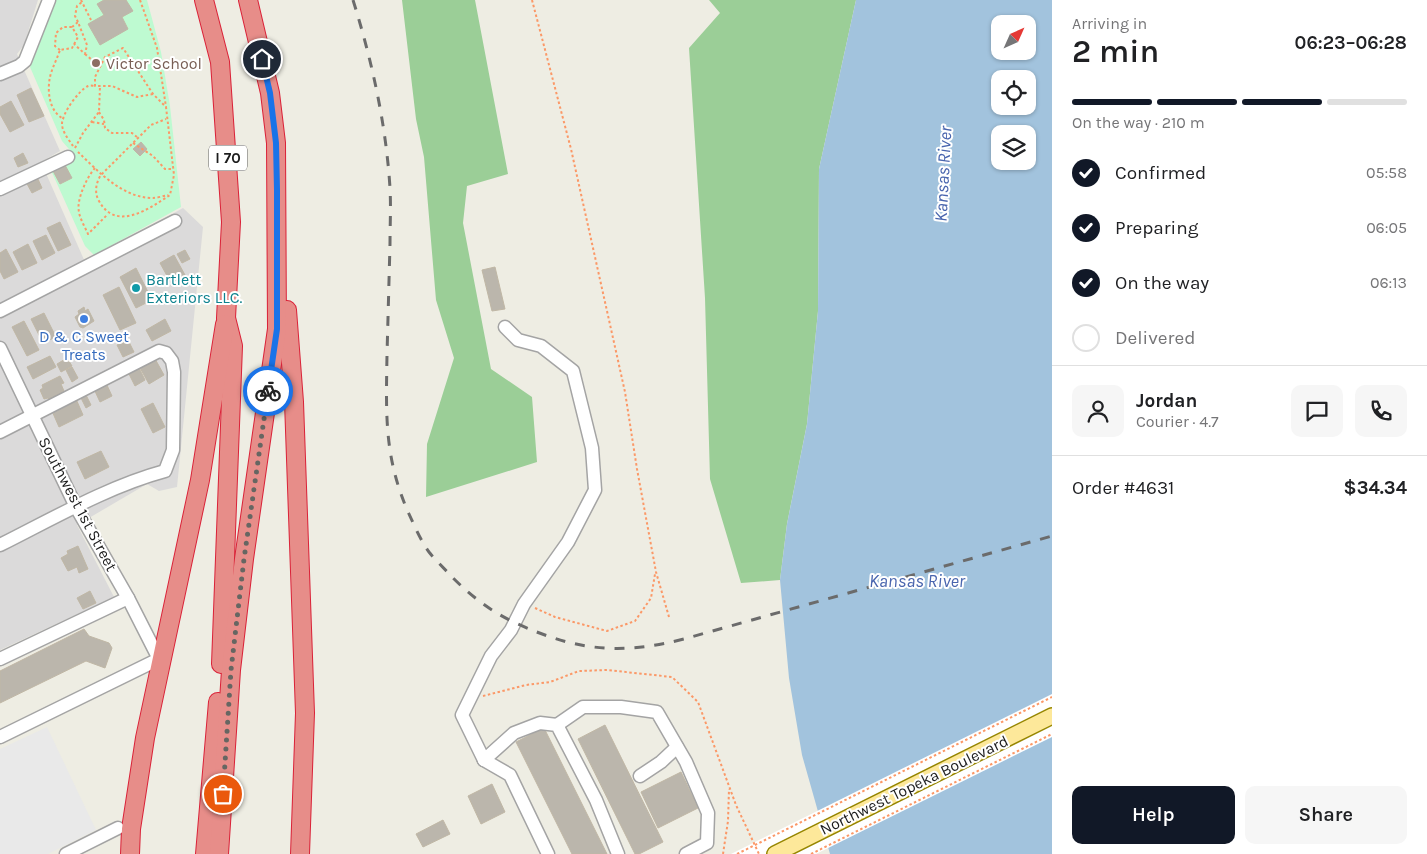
<!DOCTYPE html>
<meta charset="utf-8">
<style>
body{margin:0;font-family:Karla,sans-serif;background:#f6f6f6;color:#202124;height:100vh;display:flex;flex-direction:column;font-size:19px;white-space:nowrap}
*{box-sizing:border-box;margin:0}
p{font-size:16px;color:#757577}
.icon{flex:none;width:28px;height:28px;fill:none;stroke:currentColor;stroke-width:2;stroke-linecap:round;stroke-linejoin:round}
.map{position:relative;flex:1;overflow:hidden}
.side{display:flex;flex-direction:column;background:#fff;width:375px}
.side>*{flex:none}
.needle{width:32px;rotate:45deg}
.controls{position:absolute;left:991px;top:15px;display:grid;gap:10px}
.controls a{display:grid;place-items:center;width:45px;height:45px;border-radius:10px;background:#fff;box-shadow:0 1px 4px #0004;font-size:25px}
.pin{position:absolute;display:grid;place-items:center;width:42px;height:42px;color:#fff;margin:-21px;border:2px solid #fff;border-radius:50%;box-shadow:0 1px 5px #0007}
.courier{position:absolute;display:grid;place-items:center;width:50px;height:50px;margin:-25px;border:4px solid #1a73e8;border-radius:50%;background:#fff;color:#222;box-shadow:0 1px 6px #0007}
.summary em{font-style:normal;font-weight:600}
.summary div{display:flex;flex-direction:column-reverse}
.summary{display:flex;align-items:center;justify-content:space-between;height:85px;padding:0 20px}
h1{font-size:32px;font-weight:600;line-height:38px}
.bar{display:grid;grid-template-columns:repeat(4,1fr);gap:8px 5px;align-content:center;height:60px;padding:0 20px}
.bar i{height:6px;border-radius:4px;background:#e0e0e0}
.bar .selected{background:#111827}
.bar p{grid-column:span 4}
.line{display:flex;align-items:center;gap:12px;padding:0 20px;border-top:1px solid #e0e0e0}
.line div{flex:1}
.round{display:grid;place-items:center;flex:none;width:52px;height:52px;border-radius:10px;background:#f6f6f6}
ol{padding:0 20px;list-style:none}
li{display:flex;align-items:center;gap:15px;height:55px}
li p{margin-inline-start:auto}
li .icon{padding:5px;border-radius:50%;background:#111827;color:#fff;stroke-width:4}
li:last-child{color:#757577}
li i{width:28px;height:28px;border:2px solid #e0e0e0;border-radius:50%}
.primary-button{display:flex;gap:10px;margin-top:auto;padding:10px 20px}
.primary-button a{flex:1;height:58px;border-radius:10px;background:#111827;color:#fff;font-size:20px;font-weight:600;line-height:58px;text-align:center}
.primary-button a+a{background:#f6f6f6;color:#202124}
main{display:flex;flex:1;min-height:0}
.map>svg:first-child{display:block}
</style>
<main>
<div class="map">
<svg width="1052" height="854" viewBox="0 0 1052 854">
<rect width="100%" height="100%" fill="#eeede3"/>
<!-- residential -->
<path fill="#dbdada" d="M 0,0 L 38,0 L 24,45 L 17,54 L 60,151 L 41,162 L 85,262 L 183,208 L 203,227 L 177,487 L 159,491 L 147,484 L 77,525 L 114,597 L 0,650 Z"/>
<!-- forest -->
<g fill="#9bce97">
<path d="M 402,0 L 475,0 L 508,174 L 467,186 L 463,223 L 491,369 L 532,397 L 537,462 L 426,497 L 427,444 L 454,358 L 436,300 L 424,157 L 416,119 Z"/>
<path d="M 709,0 L 856,0 L 819,169 L 818,311 L 807,424 L 787,524 L 780,580 L 741,583 L 710,479 L 705,298 L 689,48 L 720,13 Z"/>
</g>
<!-- park -->
<path fill="#befad1" d="M 55,0 L 147,0 L 161,52 L 170,106 L 181,207 L 94,255 L 85,246 L 50,168 L 75,156 L 62,141 L 30,67 Z"/>
<!-- parking -->
<path fill="#e9e9e9" d="M 47,727 L 96,830 L 48,854 L 0,854 L 0,749 Z"/>
<!-- water -->
<path fill="#a2c3dd" fill-rule="evenodd" d="M 856,0 L 1052,0 L 1052,854 L 830,854 L 802,755 L 789,678 L 780,580 L 787,524 L 807,424 L 818,311 L 819,169 ZM 1000,24 L 1028,24 L 1028,51 L 1000,51 ZM 1000,79 L 1028,79 L 1028,106 L 1000,106 ZM 1000,134 L 1028,134 L 1028,161 L 1000,161 Z"/>
<!-- pier -->
<path fill="#fff" d="M 1052,694 L 1052,737 L 816,854 L 731,854 Z"/>
<!-- building -->
<g fill="#bbb6ac" stroke="#c0b7a5">
<path d="M 104,0 L 126,0 L 133,11 L 122,17 L 128,29 L 100,45 L 88,24 L 104,15 L 97,4 Z"/>
<path d="M 31,88 L 44,116 L 29,122 L 17,95 Z"/>
<path d="M 11,101 L 24,125 L 10,132 L 0,114 L 0,107 Z"/>
<path d="M 141,142 L 147,149 L 140,156 L 133,149 Z"/>
<path d="M 23,153 L 28,163 L 18,167 L 14,158 Z"/>
<path d="M 65,165 L 72,178 L 60,184 L 53,171 Z"/>
<path d="M 37,177 L 42,188 L 32,193 L 26,182 Z"/>
<path d="M 60,222 L 71,245 L 58,251 L 47,228 Z"/>
<path d="M 46,235 L 55,253 L 42,260 L 33,241 Z"/>
<path d="M 28,244 L 37,263 L 22,270 L 13,252 Z"/>
<path d="M 6,249 L 18,272 L 4,279 L 0,271 L 0,253 Z"/>
<path d="M 185,250 L 190,259 L 182,263 L 177,254 Z"/>
<path d="M 174,255 L 185,275 L 171,283 L 160,263 Z"/>
<path d="M 495,267 L 505,309 L 492,311 L 482,270 Z"/>
<path d="M 136,268 L 152,300 L 136,308 L 120,277 Z"/>
<path d="M 119,287 L 136,323 L 120,330 L 103,295 Z"/>
<path d="M 84,307 L 85,311 L 88,309 L 94,321 L 83,328 L 80,327 L 75,317 L 79,314 L 78,311 Z"/>
<path d="M 44,313 L 56,337 L 43,343 L 31,319 Z"/>
<path d="M 165,319 L 171,331 L 152,341 L 146,330 Z"/>
<path d="M 24,321 L 39,350 L 27,356 L 12,327 Z"/>
<path d="M 128,340 L 134,352 L 123,357 L 117,345 Z"/>
<path d="M 50,356 L 56,367 L 33,379 L 27,367 Z"/>
<path d="M 154,357 L 164,375 L 149,384 L 139,366 Z"/>
<path d="M 67,358 L 72,366 L 61,372 L 57,364 Z"/>
<path d="M 72,367 L 78,378 L 72,382 L 66,370 Z"/>
<path d="M 139,368 L 145,380 L 135,386 L 129,374 Z"/>
<path d="M 60,376 L 64,383 L 61,384 L 64,391 L 49,399 L 48,398 L 44,399 L 40,390 L 43,388 L 42,385 Z"/>
<path d="M 106,383 L 112,396 L 100,402 L 94,389 Z"/>
<path d="M 86,395 L 91,405 L 86,408 L 81,398 Z"/>
<path d="M 76,399 L 83,415 L 59,427 L 52,411 Z"/>
<path d="M 153,403 L 165,427 L 153,433 L 141,409 Z"/>
<path d="M 101,451 L 109,467 L 85,479 L 77,462 Z"/>
<path d="M 78,546 L 88,569 L 79,573 L 77,567 L 68,571 L 61,558 L 68,554 L 67,551 Z"/>
<path d="M 90,591 L 96,603 L 83,609 L 77,598 Z"/>
<path d="M 84,629 L 89,636 L 109,643 L 112,648 L 105,668 L 86,661 L 0,703 L 0,671 Z"/>
<path d="M 605,725 L 663,842 L 639,854 L 635,854 L 578,739 Z"/>
<path d="M 544,728 L 607,854 L 572,854 L 516,742 Z"/>
<path d="M 681,772 L 698,808 L 658,828 L 641,792 Z"/>
<path d="M 492,784 L 505,812 L 481,824 L 468,796 Z"/>
<path d="M 443,820 L 450,834 L 423,847 L 416,834 Z"/>
</g>
<g fill="none" stroke-linecap="round" stroke-linejoin="round">
<!-- minor casing -->
<g stroke="#a4a4a4" stroke-width="15">
<g id="minor">
<path d="M 0,74 L 19,66 L 25,61 L 49,0"/>
<path d="M 0,189 L 68,157"/>
<path d="M 0,311 L 175,221"/>
<path d="M 0,348 L 76,507 L 128,598 L 159,659 L 0,737"/>
<path d="M 0,432 L 159,351 L 166,353 L 172,361 L 174,372 L 173,450 L 165,471 C 109,486 52,519 0,545"/>
<path d="M 0,659 L 128,598"/>
<path d="M 557,725 L 583,707 L 621,707 L 657,712 L 686,762 L 708,813 L 707,843 L 686,854"/>
<path d="M 484,760 L 462,715 L 491,656 L 511,630 L 524,604 L 568,542 L 595,490 L 592,448 L 573,371 L 541,346 L 518,340 L 505,327"/>
<path d="M 484,760 L 514,733 L 540,723 L 557,725 L 596,800 L 618,854"/>
<path d="M 484,760 L 510,775 L 548,854"/>
<path d="M 640,776 L 661,762 L 677,747"/>
<path d="M 66,854 L 118,828"/>
</g>
</g>
<!-- major casing -->
<g stroke="#968600" stroke-width="18">
<path id="major" d="M 775,854 L 1052,716"/>
</g>
<!-- highway casing -->
<g stroke="#da2238" stroke-width="20">
<g id="highway">
<path d="M 204,0 L 220,62 L 231,222 L 226,318 L 233,346 L 221,664"/>
<path d="M 287,310 L 294,402 L 305,713 L 300,854"/>
<path d="M 130,854 L 131,829 L 145,738 L 200,480 L 225,324"/>
<path d="M 205,854 L 218,702"/>
<path d="M 219,854 L 231,670 L 244,559 L 277,329 L 276,143 L 270,93 L 248,0"/>
</g>
</g>
<!-- path -->
<g stroke="#fb9867" stroke-width="2" stroke-dasharray="2.5 2.5" stroke-linecap="butt">
<path d="M 81,0 L 91,20"/>
<path d="M 140,0 L 157,48 L 166,107"/>
<path d="M 532,0 L 571,149 L 625,392 L 637,469 L 656,572 L 669,617"/>
<path d="M 78,22 L 75,16 L 77,6 L 82,2"/>
<path d="M 72,27 L 78,22 L 87,45 L 85,54 L 74,44"/>
<path d="M 60,50 L 55,46 L 56,33 L 63,27 L 72,27 L 78,37 L 72,48 L 60,50 C 57,59 52,68 50,77 C 47,91 49,112 64,119"/>
<path d="M 85,54 L 92,60"/>
<path d="M 153,94 L 137,97 L 112,86 L 95,86 L 95,77 L 105,57 L 123,48 L 153,94 L 166,107 L 174,175 L 170,195 C 149,209 116,232 99,201 C 94,193 96,182 101,175 L 151,125 L 166,119"/>
<path d="M 99,112 L 104,120 L 105,128 L 112,133 L 132,133 L 137,137"/>
<path d="M 92,122 L 104,124"/>
<path d="M 133,143 L 153,156 L 165,169 L 173,169"/>
<path d="M 73,146 C 69,140 63,133 62,125 C 61,115 78,91 88,86 C 90,85 93,86 95,86"/>
<path d="M 75,148 L 83,133 L 99,112 L 100,86"/>
<path d="M 78,152 C 98,171 122,198 153,198 C 157,198 163,196 168,195"/>
<path d="M 95,168 C 87,177 76,200 79,212 C 80,219 85,227 88,234 L 108,214"/>
<path d="M 535,608 L 555,617 L 607,631 L 635,621 L 651,598 L 655,574"/>
<path d="M 483,696 L 526,685 L 550,682 L 579,671 L 607,670 L 672,677 L 698,702 L 736,805 L 759,854"/>
<path d="M 723,854 L 728,821 L 729,789"/>
<path d="M 811,854 L 1052,734"/>
</g>
<!-- minor -->
<use href="#minor" stroke="#fff" stroke-width="12"/>
<!-- major -->
<use href="#major" stroke="#fde89a" stroke-width="15"/>
<!-- highway -->
<use href="#highway" stroke="#e78d89" stroke-width="18"/>
<!-- rail -->
<path stroke="#6b6b6b" stroke-width="3" stroke-dasharray="10 10" stroke-linecap="butt" d="M 353,0 C 372,61 386,124 390,188 C 391,207 390,226 390,244 C 389,281 388,318 387,355 C 386,415 384,458 409,514 C 415,527 421,541 429,552 C 436,561 445,569 452,577 C 472,597 493,613 518,624 C 577,651 621,655 684,639 L 1052,536"/>
<!-- path-bridge -->
<path stroke="#fb9867" stroke-width="2" stroke-dasharray="2.5 2.5" stroke-linecap="butt" d="M 737,854 L 1052,697"/>
</g>
<g fill="none" stroke-linecap="round" stroke-linejoin="round">
<!-- done -->
<path stroke="#666662" stroke-width="5" stroke-dasharray="0 9" d="M 223,794 L 231,670 L 244,559 L 268,391"/>
<!-- route -->
<path stroke="#1a73e8" stroke-width="6" d="M 262,59 L 270,93 L 276,143 L 277,190 L 277,329 L 268,391"/>
</g>
<!-- markers -->
<circle fill="#8d6e63" stroke="#fff" stroke-width="2" cx="96" cy="63" r="5"/>
<circle fill="#0f9aa8" stroke="#fff" stroke-width="2" cx="136" cy="288" r="5"/>
<circle fill="#3f7fe0" stroke="#fff" stroke-width="2" cx="84" cy="319" r="5"/>
<g text-anchor="middle" dominant-baseline="central" stroke-width="4" stroke-linejoin="round" paint-order="stroke">
<!-- shield labels -->
<rect fill="#fff" stroke="#616161" stroke-width="1" x="209" y="145.5" width="38" height="25" rx="4"/>
<g font-size="15" font-weight="bold" fill="#1d1d1d">
<text x="228" y="158">I 70</text>
</g>
<!-- education labels -->
<g font-size="16" fill="#785e54" stroke="#fff" text-anchor="start">
<text x="106" y="63">Victor School</text>
</g>
<!-- culture labels -->
<g font-size="16" fill="#0d838f" stroke="#fff" text-anchor="start">
<text x="146" y="279">Bartlett<tspan x="146" dy="18">Exteriors LLC.</tspan></text>
</g>
<!-- shop labels -->
<g font-size="16" fill="#366cbe" stroke="#fff">
<text x="84" y="336">D &amp; C Sweet<tspan x="84" dy="18">Treats</tspan></text>
</g>
<!-- street labels -->
<g font-size="16" fill="#1d1d1d" stroke="#fff">
<text transform="translate(78 504) rotate(62)">Southwest 1st Street</text>
<text transform="translate(914 785) rotate(-26)">Northwest Topeka Boulevard</text>
</g>
<!-- water labels -->
<g font-size="18" font-style="italic" fill="#4965ae" stroke="#fff">
<text transform="translate(943 174) rotate(-87)">Kansas River</text>
<text x="917" y="581">Kansas River</text>
</g>
</g>
</svg>
<div class="controls">
<a><svg class="needle" viewBox="-14 -14 28 28"><path d="M0-13l5 13h-10z" fill="#e53935"/><path d="M0 13l5-13h-10z" fill="#757577"/></svg></a>
<a><svg class="icon" aria-label="locate" viewBox="0 0 24 24"><circle cx="12" cy="12" r="6"/><path d="M12 2v4M12 18v4M2 12h4M18 12h4"/></svg></a>
<a><svg class="icon" aria-label="layers" viewBox="0 0 24 24"><path d="M12 4l9 5-9 5-9-5zM3 14l9 5 9-5"/></svg></a>
</div>
<div class="pin" style="left:223px;top:794px;background:#ea580c"><svg class="icon" aria-label="bag" viewBox="0 0 24 24"><path d="M5 8h14l-1 12H6zM9 8a3 3 0 0 1 6 0"/></svg></div>
<div class="pin" style="left:262px;top:59px;background:#1f2937"><svg class="icon" aria-label="home" viewBox="0 0 24 24"><path d="M3 11l9-7 9 7M6 9v11h12V9"/></svg></div>
<div class="courier" style="left:268px;top:391px"><svg class="icon" aria-label="bike" viewBox="0 0 24 24"><circle cx="6" cy="16" r="4"/><circle cx="18" cy="16" r="4"/><path d="M6 16l4-8h5l3 8M10 8l3 8H6M13 5h3"/></svg></div>
</div>
<section class="side">
<div class="summary"><div><h1>2 min</h1><p>Arriving in</p></div><em>06:23–06:28</em></div>
<div class="bar"><i class="selected"></i><i class="selected"></i><i class="selected"></i><i></i><p>On the way · 210 m</p></div>
<ol>
<li><svg class="icon" aria-label="check" viewBox="0 0 24 24"><path d="M5 12l5 5 9-10"/></svg>Confirmed<p>05:58</p></li>
<li><svg class="icon" aria-label="check" viewBox="0 0 24 24"><path d="M5 12l5 5 9-10"/></svg>Preparing<p>06:05</p></li>
<li><svg class="icon" aria-label="check" viewBox="0 0 24 24"><path d="M5 12l5 5 9-10"/></svg>On the way<p>06:13</p></li>
<li><i></i>Delivered</li>
</ol>
<div class="line" style="height:90px"><a class="round"><svg class="icon" aria-label="person" viewBox="0 0 24 24"><circle cx="12" cy="8" r="4"/><path d="M4 21q1-7 8-7t8 7"/></svg></a><div><b>Jordan</b><p>Courier · 4.7</p></div><a class="round"><svg class="icon" aria-label="chat" viewBox="0 0 24 24"><path d="M4 5h16v11H9l-5 4z"/></svg></a><a class="round"><svg class="icon" aria-label="phone" viewBox="0 0 24 24"><path d="M5 4h4l2 5-3 2q2 4 5 5l2-3 5 2v4C11 20 4 13 5 4z"/></svg></a></div>
<div class="line" style="height:65px"><div>Order #4631</div><b>$34.34</b></div>
<div class="primary-button"><a>Help</a><a>Share</a></div>
</section>
</main>
